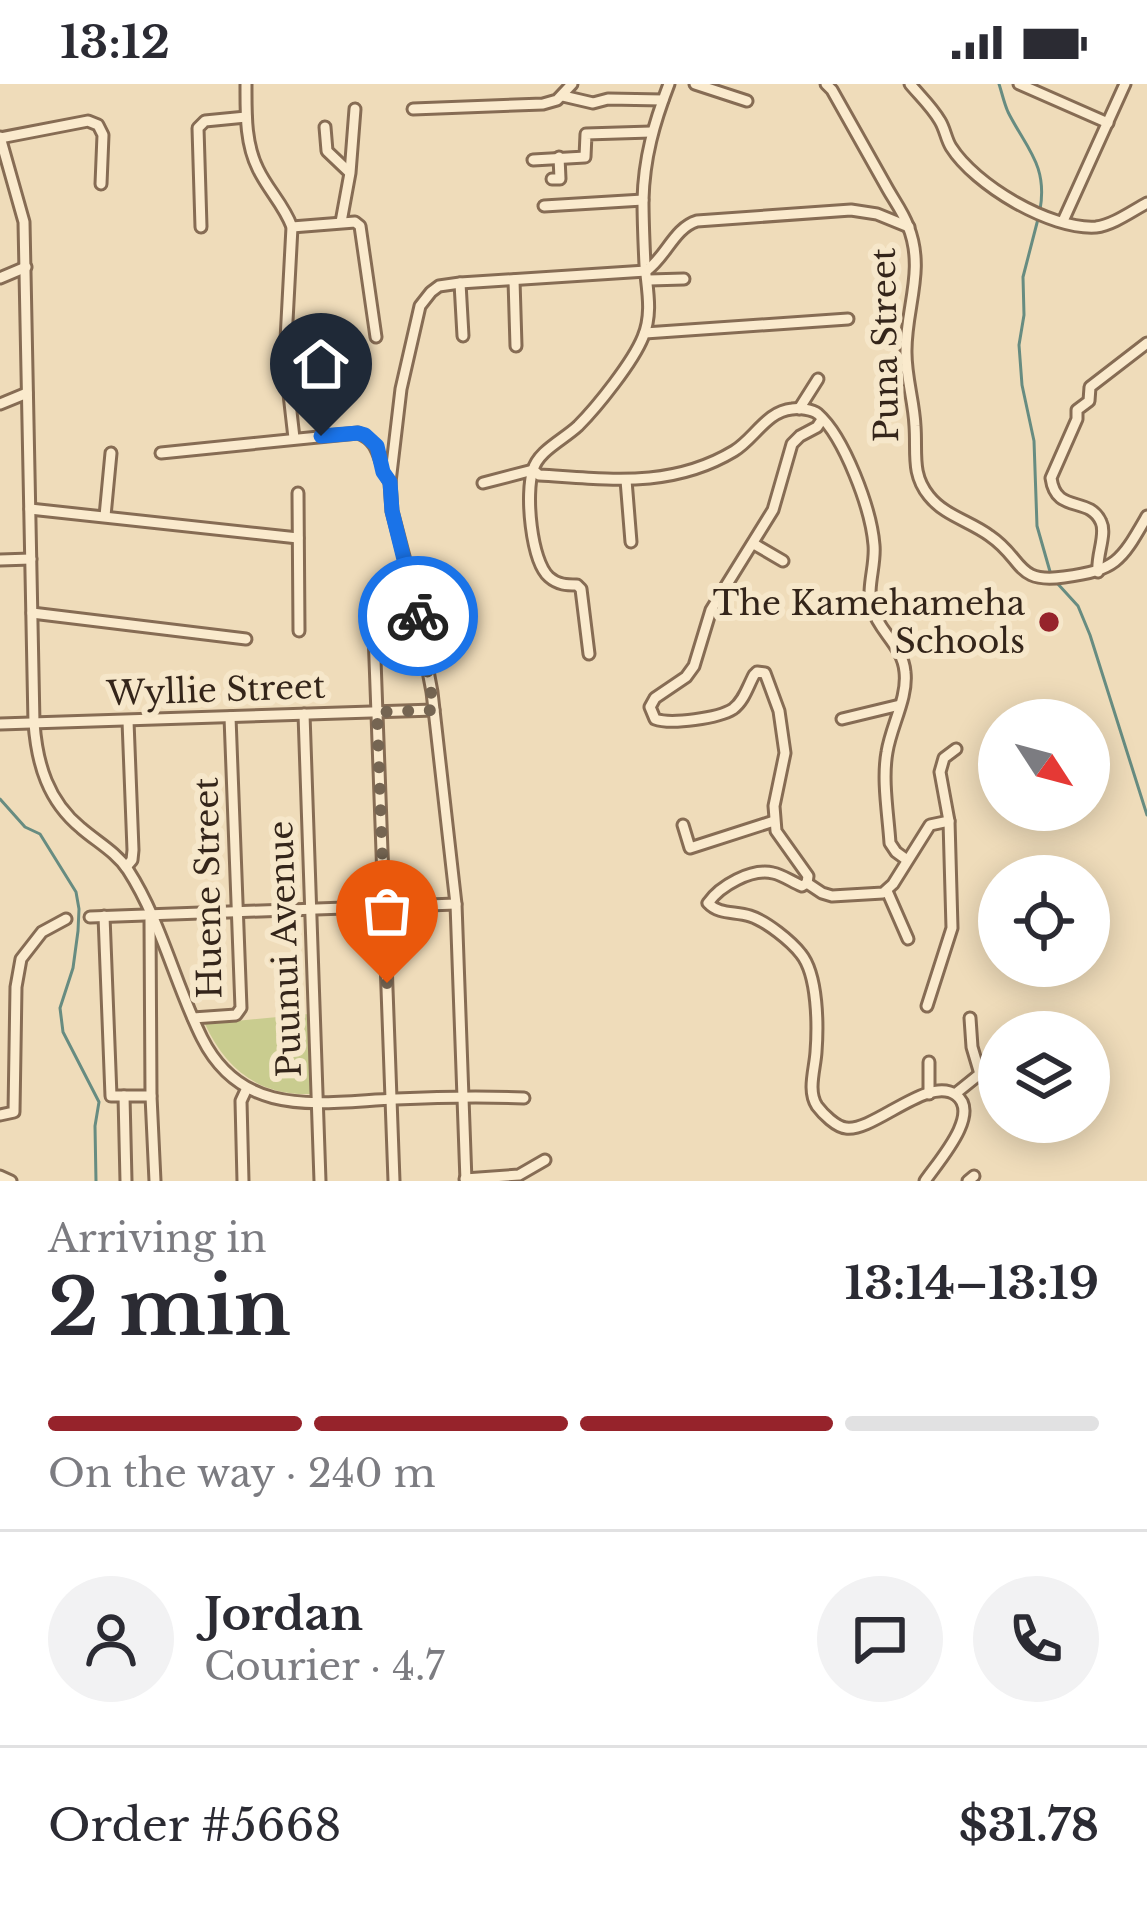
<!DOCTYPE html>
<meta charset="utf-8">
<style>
body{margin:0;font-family:"Libre Baskerville",serif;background:#f2f2f3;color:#2b2b33;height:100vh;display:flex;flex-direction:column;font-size:45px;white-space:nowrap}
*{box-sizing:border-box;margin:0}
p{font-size:39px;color:#7c7c81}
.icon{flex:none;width:66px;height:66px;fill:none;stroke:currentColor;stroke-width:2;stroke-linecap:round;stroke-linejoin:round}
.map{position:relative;height:1097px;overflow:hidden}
.drawer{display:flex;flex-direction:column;background:#fff;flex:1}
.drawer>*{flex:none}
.needle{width:78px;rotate:126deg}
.fabs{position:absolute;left:978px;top:615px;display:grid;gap:24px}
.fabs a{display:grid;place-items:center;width:132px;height:132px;border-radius:50%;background:#fff;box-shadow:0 6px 30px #0003;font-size:60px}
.pin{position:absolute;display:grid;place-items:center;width:102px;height:102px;color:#fff;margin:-123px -51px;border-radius:50% 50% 50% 0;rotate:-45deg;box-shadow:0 0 12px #0007}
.pin .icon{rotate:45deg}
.courier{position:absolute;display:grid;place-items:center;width:120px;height:120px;margin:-60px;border:9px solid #1a73e8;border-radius:50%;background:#fff;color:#222;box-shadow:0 3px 15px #0007}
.summary em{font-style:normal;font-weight:800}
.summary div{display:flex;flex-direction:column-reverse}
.summary{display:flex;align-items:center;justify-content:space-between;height:204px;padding:0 48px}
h1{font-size:78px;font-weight:800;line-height:90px}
.bar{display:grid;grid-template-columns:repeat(4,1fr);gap:18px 12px;align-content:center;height:144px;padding:0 48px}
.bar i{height:15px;border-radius:9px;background:#e1e1e2}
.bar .active{background:#96232b}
.bar p{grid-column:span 4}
.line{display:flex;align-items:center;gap:30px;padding:0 48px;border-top:3px solid #e1e1e2}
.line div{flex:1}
.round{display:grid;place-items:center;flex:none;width:126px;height:126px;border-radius:63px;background:#f2f2f3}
.status{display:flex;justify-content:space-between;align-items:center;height:84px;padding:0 60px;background:#fff;direction:ltr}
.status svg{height:33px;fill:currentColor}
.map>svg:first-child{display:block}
</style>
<div class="status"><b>13:12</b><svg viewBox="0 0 49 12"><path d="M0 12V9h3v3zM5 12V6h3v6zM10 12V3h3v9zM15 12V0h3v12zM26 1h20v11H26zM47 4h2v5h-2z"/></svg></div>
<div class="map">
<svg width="1147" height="1097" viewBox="0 0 1147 1097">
<rect width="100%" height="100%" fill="#efdcba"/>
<!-- green -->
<path fill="#c9cc8f" d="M 309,930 L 311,1010 C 260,1012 226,986 205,940 Z"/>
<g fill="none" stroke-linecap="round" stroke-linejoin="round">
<!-- stream -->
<g stroke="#678c81" stroke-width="3">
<path d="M 999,0 C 1002,9 1004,19 1008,28 C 1026,64 1048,81 1040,126"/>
<path d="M 1038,135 L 1023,193 L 1024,231 L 1019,261 L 1022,301 L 1034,357 L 1037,442 L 1051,491"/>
<path d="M 1057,499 L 1078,522 L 1090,551 L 1147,731"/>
<path d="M 0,715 L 25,743 L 40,750 L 76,808 L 79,825 L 78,847 L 73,884 L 60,924 L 63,948 L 99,1018 L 95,1042 L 96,1097"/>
</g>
<!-- minor casing -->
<g stroke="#866c54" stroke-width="15">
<g id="minor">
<path d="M 246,0 C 246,29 245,59 258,85 C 268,106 284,121 292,143 L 285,275 L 294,354"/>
<path d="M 669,0 C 654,39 644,74 643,116 C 643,137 644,160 645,181 C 647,205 653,229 643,253 C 633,278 597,323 578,342 C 563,356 538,367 533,386 L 539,391 C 607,395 671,405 734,367 C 754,355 767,327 792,325 C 799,324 812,325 818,330 C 844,353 871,424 874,461 C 876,482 866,503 872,524 C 879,548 903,562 905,588 C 908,614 891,642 887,668 C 882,696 888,729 890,759 L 896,768 L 907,776"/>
<path d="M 695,0 L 747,17"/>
<path d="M 826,0 L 832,6 C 850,38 868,70 886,102 C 893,115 903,128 908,142 C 926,186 905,225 906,269 C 906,294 914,318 915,342 C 917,369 911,390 929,412 C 945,432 970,437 990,452 C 1024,475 1015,500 1064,493 C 1117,486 1121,477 1147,432"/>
<path d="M 910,0 C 920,12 932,23 940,37 C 945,45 946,55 951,63 C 975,101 1050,146 1096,143 C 1113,141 1132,127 1147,119"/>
<path d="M 1019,0 L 1108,39"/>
<path d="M 563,12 L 593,19 L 608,15 L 663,16"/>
<path d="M 413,25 L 543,20 L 557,16 L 572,0"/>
<path d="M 325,43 L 327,67 L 349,88"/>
<path d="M 0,53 L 24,138 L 34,639 C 37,680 48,717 81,744 C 97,758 116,768 128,786 C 161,837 175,900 202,954 C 243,1036 321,1018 396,1015 C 438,1013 481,1012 524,1014"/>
<path d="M 0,54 L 88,37 L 98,41 L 103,51 L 101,100"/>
<path d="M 533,76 L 585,73 L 586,50 L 651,48"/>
<path d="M 552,95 L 560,95 L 559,73"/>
<path d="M 544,122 L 643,116"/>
<path d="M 1063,137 L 1125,0"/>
<path d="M 341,138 L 350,89 L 355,25"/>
<path d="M 201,143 L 198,44 L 205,37 L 246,33"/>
<path d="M 292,143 L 355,138 L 360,142 L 376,253"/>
<path d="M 646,187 C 666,173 674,144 697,137 L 851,126 L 877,130 L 909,143"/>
<path d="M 0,194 L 26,183"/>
<path d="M 514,196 L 516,262"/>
<path d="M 649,196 L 684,195"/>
<path d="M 460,199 L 463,252"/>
<path d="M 645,249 L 848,235"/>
<path d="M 0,320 L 27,309"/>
<path d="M 799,325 L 818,295"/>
<path d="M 161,369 L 358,349 C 382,358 377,379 390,398"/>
<path d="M 626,396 L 631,458"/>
<path d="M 483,399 L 533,386 C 525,409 531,477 549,493 C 558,501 567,501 577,501 L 581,505 L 589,570"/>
<path d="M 298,409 L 299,547"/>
<path d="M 30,425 L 298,454"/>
<path d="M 105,432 L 111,369"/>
<path d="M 754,460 L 783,477"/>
<path d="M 0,476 L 31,475"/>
<path d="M 1098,488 C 1096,472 1107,450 1101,438 C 1089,411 1056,431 1051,394 L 1077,335 L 1077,326 L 1089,317 L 1090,303 L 1147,259"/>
<path d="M 32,529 L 246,555"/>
<path d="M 374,548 L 394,1097"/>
<path d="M 304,630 L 320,1097"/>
<path d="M 842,635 L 900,621"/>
<path d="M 0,640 L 434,626"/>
<path d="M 683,741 L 690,764 L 774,737"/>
<path d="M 126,783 L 132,776 L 133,766 L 128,637"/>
<path d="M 807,799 L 808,792 L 776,747 L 774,722 L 785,669 L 779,627 L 765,589 L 757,588 L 754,591 C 748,602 744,617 733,625 C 719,634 671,641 655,635 L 650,623 L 655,614 L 686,593 L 694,582 L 711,526 L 773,426 L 792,360 L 800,352 L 817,343 L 821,337"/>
<path d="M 887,807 L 908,855"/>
<path d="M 104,832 L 111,1012 L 151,1012"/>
<path d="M 90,833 L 456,820"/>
<path d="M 150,836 L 151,1012 L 155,1097"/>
<path d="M 927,922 L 952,844 L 949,737 L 940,688 L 944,674 L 956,665"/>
<path d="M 193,934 L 236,931 L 241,924 L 230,633"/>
<path d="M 970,934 L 972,963 L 980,990"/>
<path d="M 929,978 L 929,1010"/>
<path d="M 955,1010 L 991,981"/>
<path d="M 124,1012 L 126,1097"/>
<path d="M 0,1031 L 14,1028 L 16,903 L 21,875 L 42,848 L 66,835"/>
<path d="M 0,1092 L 11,1097"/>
<path d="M 465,1095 L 519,1091 L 545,1076"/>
<path d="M 243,1097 L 241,1017 L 247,1004"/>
<path d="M 466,1097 L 456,820 L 432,608 L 412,503 L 392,427 L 390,398 L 401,305 L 420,222 L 431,208 L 439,202 L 460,199 L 646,187"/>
<path d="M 925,1097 C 937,1079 982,1030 956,1011 C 928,991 874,1048 846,1044 C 836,1043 823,1030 817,1022 C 807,1007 815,985 816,968 C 818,942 818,891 801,870 C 791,857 766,837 750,832 C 735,827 719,831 708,819 C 720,802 751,784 773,789 C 783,791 792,798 802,802 L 807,799 L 822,809 L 832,812 L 883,809 L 893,800 L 930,741 L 949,737"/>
<path d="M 968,1097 L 974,1092"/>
</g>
</g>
<!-- minor -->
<use href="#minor" stroke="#faeacd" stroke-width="9"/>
</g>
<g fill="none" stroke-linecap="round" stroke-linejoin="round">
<!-- done -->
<path stroke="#756552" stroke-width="12" stroke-dasharray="0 21.6" d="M 387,899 L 377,628 L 434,626 L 418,532"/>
<!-- route -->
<path stroke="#1a73e8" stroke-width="15" d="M 321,352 L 358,349 L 365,351 L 377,362 L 383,388 L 390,398 L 392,427 L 418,532"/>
</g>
<!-- markers -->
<circle fill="#96232b" stroke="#f6e7ca" stroke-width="4.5" cx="1049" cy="538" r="12"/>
<g text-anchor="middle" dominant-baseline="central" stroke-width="12" stroke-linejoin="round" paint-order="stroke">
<!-- street labels -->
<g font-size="33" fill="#34251a" stroke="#f6e7ca">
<text transform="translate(885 261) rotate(-91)">Puna Street</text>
<text transform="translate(216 606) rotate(-2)">Wyllie Street</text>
<text transform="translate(208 804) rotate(-91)">Huene Street</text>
<text transform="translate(285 865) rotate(-92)">Puunui Avenue</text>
</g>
<!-- poi labels -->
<g font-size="33" fill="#34251a" stroke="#f6e7ca" text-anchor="end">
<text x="1025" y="519">The Kamehameha<tspan x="1025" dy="38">Schools</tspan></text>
</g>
</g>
</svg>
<div class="fabs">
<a><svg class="needle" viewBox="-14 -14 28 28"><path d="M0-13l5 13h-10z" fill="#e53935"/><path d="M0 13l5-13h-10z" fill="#7c7c81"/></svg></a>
<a><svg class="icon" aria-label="locate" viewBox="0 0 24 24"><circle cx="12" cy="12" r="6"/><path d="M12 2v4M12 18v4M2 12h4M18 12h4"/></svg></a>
<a><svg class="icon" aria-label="layers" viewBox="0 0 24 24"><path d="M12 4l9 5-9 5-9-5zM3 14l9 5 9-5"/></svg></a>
</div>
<div class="pin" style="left:387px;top:899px;background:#ea580c"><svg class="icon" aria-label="bag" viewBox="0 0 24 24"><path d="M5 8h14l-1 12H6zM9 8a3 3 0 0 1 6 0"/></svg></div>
<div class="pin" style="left:321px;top:352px;background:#1f2937"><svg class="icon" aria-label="home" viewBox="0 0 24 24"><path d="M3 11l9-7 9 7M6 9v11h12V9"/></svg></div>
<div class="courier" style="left:418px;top:532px"><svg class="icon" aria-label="bike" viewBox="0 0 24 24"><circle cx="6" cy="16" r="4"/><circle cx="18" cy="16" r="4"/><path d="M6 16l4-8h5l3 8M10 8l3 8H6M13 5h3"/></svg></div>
</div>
<section class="drawer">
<div class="summary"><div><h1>2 min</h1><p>Arriving in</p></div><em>13:14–13:19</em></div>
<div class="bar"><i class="active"></i><i class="active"></i><i class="active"></i><i></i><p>On the way · 240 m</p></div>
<div class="line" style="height:216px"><a class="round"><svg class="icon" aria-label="person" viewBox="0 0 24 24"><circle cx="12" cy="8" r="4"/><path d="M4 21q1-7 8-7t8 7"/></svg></a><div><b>Jordan</b><p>Courier · 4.7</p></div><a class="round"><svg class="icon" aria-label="chat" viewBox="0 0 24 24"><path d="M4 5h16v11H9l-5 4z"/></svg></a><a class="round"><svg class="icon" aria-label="phone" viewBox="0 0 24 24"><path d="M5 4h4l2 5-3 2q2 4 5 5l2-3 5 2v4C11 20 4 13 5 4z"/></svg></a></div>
<div class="line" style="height:156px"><div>Order #5668</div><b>$31.78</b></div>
</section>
